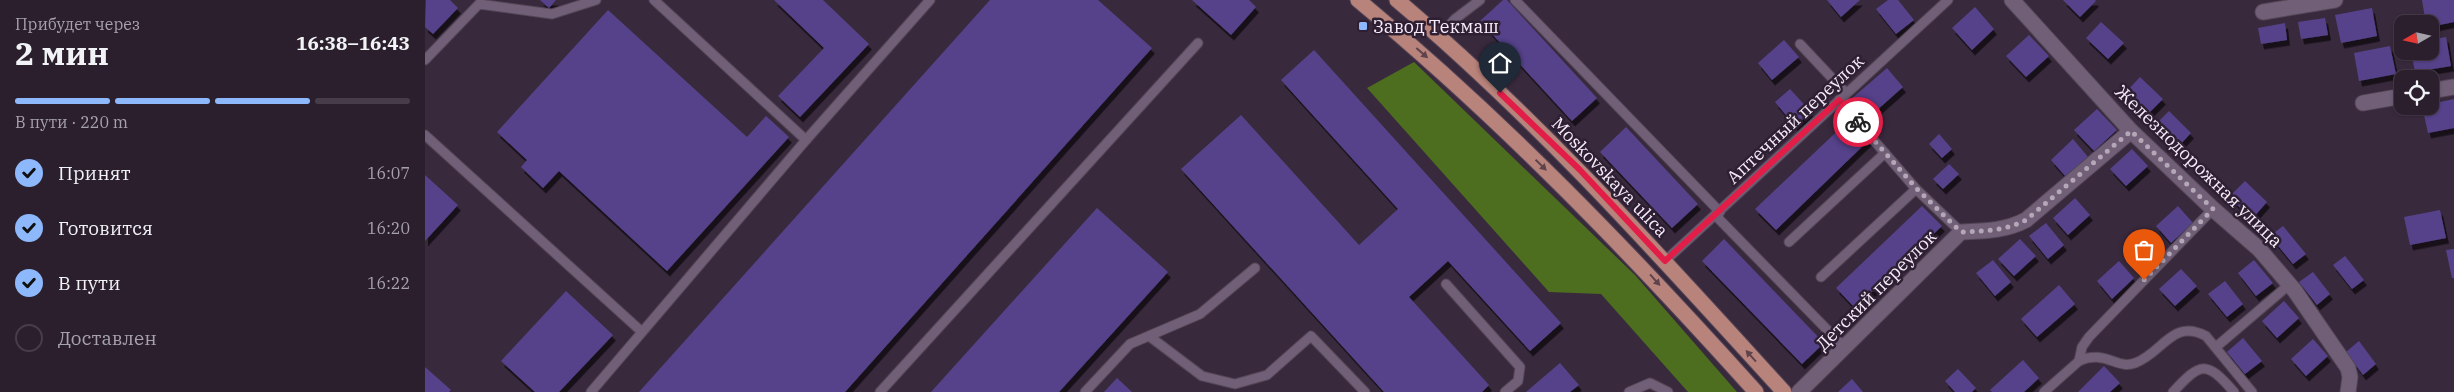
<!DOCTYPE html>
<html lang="ru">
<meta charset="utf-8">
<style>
body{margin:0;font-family:"IBM Plex Serif",serif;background:#332736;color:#f1f3f6;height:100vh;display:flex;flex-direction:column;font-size:19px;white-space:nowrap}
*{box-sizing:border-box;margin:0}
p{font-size:16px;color:#a6a2aa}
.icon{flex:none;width:28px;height:28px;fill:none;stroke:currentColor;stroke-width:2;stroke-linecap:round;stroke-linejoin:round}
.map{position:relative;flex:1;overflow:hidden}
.side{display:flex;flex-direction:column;background:#2b1f2e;width:425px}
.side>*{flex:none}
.needle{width:32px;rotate:261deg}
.tools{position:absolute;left:1969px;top:15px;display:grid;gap:10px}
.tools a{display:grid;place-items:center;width:45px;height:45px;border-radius:10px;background:#2b1f2e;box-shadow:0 1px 4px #0004,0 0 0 1px #473d4a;font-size:25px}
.pin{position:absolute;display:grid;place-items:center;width:42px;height:42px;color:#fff;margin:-51px -21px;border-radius:50% 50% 50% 0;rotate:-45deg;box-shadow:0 0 5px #0007}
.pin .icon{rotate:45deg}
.courier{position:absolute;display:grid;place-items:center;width:50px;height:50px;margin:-25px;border:4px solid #e11d48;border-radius:50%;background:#fff;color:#222;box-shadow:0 1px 6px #0007}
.head em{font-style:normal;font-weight:800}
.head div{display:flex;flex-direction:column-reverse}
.head{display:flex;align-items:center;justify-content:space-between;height:85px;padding:0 15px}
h1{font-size:32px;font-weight:800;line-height:38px}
.bar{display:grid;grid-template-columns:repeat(4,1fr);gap:8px 5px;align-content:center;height:60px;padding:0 15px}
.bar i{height:6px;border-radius:4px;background:#473d4a}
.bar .active{background:#8db9fc}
.bar p{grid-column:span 4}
ol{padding:0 15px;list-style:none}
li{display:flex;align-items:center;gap:15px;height:55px}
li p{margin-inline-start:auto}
li .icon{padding:5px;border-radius:50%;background:#8db9fc;color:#111;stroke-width:4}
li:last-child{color:#a6a2aa}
li i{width:28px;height:28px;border:2px solid #473d4a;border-radius:50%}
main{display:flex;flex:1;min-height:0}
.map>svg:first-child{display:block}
</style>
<main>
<section class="side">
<div class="head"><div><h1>2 мин</h1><p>Прибудет через</p></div><em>16:38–16:43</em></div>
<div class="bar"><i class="active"></i><i class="active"></i><i class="active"></i><i></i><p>В пути · 220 m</p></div>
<ol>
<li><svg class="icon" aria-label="check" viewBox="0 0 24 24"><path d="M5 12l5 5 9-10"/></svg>Принят<p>16:07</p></li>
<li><svg class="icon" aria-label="check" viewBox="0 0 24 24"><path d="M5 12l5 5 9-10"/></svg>Готовится<p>16:20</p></li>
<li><svg class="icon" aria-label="check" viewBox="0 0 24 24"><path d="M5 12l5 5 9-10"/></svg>В пути<p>16:22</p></li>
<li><i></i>Доставлен</li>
</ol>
</section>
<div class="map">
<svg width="2029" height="392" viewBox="0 0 2029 392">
<defs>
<filter id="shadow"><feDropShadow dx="3" dy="5.5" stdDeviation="0" flood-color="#0009"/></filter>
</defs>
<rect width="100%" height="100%" fill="#39293d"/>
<!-- forest -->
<path fill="#4c6e1e" d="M 989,62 L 1210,275 L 1312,392 L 1263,392 L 1176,294 L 1124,292 L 942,88 Z"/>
<!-- building -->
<g fill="#55438a" filter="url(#shadow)">
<path d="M 1,0 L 25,0 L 33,8 L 8,34 L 0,27 Z"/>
<path d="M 115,0 L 131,0 L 124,8 Z"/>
<path d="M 349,0 L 398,0 L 444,44 L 375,117 L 353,96 L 399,48 Z"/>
<path d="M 565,0 L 673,0 L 727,48 L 420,392 L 214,392 Z"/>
<path d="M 767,0 L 824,0 L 831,7 L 806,35 Z"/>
<path d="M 1078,0 L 1082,0 L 1172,98 L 1147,121 L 1055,21 Z"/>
<path d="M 1402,0 L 1435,0 L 1416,17 Z"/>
<path d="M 1463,0 L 1473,0 L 1489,20 L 1471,34 L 1451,9 Z"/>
<path d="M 1638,0 L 1670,0 L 1671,1 L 1655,17 Z"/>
<path d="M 1997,0 L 2029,0 L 2029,22 L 2005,27 L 2005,24 L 2001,24 Z"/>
<path d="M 1550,7 L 1569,29 L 1547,50 L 1527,28 Z"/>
<path d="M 1947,8 L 1952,36 L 1916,43 L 1910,15 Z"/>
<path d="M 183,10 L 322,137 L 341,116 L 364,137 L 242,271 L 134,171 L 118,188 L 96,167 L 102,160 L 72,132 Z"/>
<path d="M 1900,18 L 1903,35 L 1876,39 L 1873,22 Z"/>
<path d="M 1676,22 L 1699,43 L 1683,59 L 1661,38 Z"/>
<path d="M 1860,23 L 1862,40 L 1836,44 L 1833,28 Z"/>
<path d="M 1604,35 L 1624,56 L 1601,77 L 1581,56 Z"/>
<path d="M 2021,37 L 2026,66 L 1990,72 L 1986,51 L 2005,51 L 2005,40 Z"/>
<path d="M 1359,40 L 1374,57 L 1347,80 L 1333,63 Z"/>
<path d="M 1965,46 L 1971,74 L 1934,81 L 1929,53 Z"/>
<path d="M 889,50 L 1136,323 L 1105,351 L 1023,261 L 984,297 L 1064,385 L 1057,392 L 959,392 L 756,169 L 816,115 L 934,245 L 973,209 L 856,80 Z"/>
<path d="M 1462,68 L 1478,87 L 1442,119 L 1425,100 Z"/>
<path d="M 1715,77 L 1738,99 L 1722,115 L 1700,93 Z"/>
<path d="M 1365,89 L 1386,112 L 1370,126 L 1350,102 Z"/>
<path d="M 2029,99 L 2029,128 L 2003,133 L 1997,106 Z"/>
<path d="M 1672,109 L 1692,130 L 1669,151 L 1649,130 Z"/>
<path d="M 1744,111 L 1766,133 L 1751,149 L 1728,127 Z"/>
<path d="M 1425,119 L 1444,140 L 1351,230 L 1330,209 Z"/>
<path d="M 1201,127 L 1273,204 L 1247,228 L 1175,152 Z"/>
<path d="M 1514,134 L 1527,149 L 1517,158 L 1504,144 Z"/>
<path d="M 1648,139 L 1663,157 L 1641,177 L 1626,160 Z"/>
<path d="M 1707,149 L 1723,166 L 1701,186 L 1685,169 Z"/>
<path d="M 1524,164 L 1534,174 L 1518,189 L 1508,179 Z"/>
<path d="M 0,175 L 33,205 L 0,241 Z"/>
<path d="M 1820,181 L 1842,202 L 1827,219 L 1804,197 Z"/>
<path d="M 1650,198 L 1665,215 L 1643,235 L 1628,218 Z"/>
<path d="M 1497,206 L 1517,226 L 1430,308 L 1411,288 Z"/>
<path d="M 1753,206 L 1768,223 L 1746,243 L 1731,226 Z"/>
<path d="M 672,208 L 743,272 L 634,392 L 506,392 Z"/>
<path d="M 2015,210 L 2021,238 L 1985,245 L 1979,217 Z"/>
<path d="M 1621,223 L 1639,245 L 1623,259 L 1604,236 Z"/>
<path d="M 1858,226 L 1881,254 L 1868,264 L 1845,236 Z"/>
<path d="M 1722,235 L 1737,252 L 1715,272 L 1700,255 Z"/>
<path d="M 1299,239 L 1399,343 L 1377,364 L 1277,261 Z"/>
<path d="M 1595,239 L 1611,256 L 1589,276 L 1573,259 Z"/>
<path d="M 2029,249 L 2029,278 L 2027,278 L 2021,250 Z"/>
<path d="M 1920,256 L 1939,280 L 1927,289 L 1908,265 Z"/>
<path d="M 1568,260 L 1586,282 L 1570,296 L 1551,273 Z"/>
<path d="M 1829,260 L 1848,283 L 1831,296 L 1813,273 Z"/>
<path d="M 1694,261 L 1709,278 L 1687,299 L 1672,281 Z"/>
<path d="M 1756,269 L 1772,286 L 1750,306 L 1734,289 Z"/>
<path d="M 1888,272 L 1905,294 L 1892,305 L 1874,282 Z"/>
<path d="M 1800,281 L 1818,304 L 1802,317 L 1783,294 Z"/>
<path d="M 1634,285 L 1650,304 L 1612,337 L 1596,319 Z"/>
<path d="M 141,291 L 188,335 L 134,392 L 110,392 L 76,361 Z"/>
<path d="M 1859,301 L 1874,318 L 1852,338 L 1837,321 Z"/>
<path d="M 1818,338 L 1837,361 L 1820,374 L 1802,352 Z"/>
<path d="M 1888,339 L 1903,356 L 1881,376 L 1866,359 Z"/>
<path d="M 1934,341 L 1951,364 L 1938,375 L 1921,352 Z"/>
<path d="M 1598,360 L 1614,378 L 1599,392 L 1567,392 L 1565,390 Z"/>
<path d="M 1135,363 L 1154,385 L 1145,392 L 1101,392 Z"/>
<path d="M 1679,366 L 1695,383 L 1685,392 L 1653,392 Z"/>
<path d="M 0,367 L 26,390 L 24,392 L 0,392 Z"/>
<path d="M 1533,369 L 1551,388 L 1547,392 L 1530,392 L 1520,381 Z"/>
<path d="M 692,378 L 707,392 L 679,392 Z"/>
<path d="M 1427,379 L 1438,392 L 1413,392 Z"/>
</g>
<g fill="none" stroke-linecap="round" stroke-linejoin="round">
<!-- lane casing -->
<g stroke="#544657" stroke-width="11">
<g id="lane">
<path d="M 1090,0 L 1295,212"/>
<path d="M 1015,36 L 1030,19 L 1055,0"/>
<path d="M 1375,44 L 1421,93"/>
<path d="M 0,60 L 54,4 L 127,14 L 171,0"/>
<path d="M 1414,100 L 1491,189 L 1536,232"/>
<path d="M 0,135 L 217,332"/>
<path d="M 381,140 L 505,0"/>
<path d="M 1291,216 L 1419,347"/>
<path d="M 1364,242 L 1460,153"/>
<path d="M 1240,261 L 1523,0"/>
<path d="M 1396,277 L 1491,189"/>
<path d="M 1021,284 L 1095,367 L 1093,381 L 1080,392"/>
<path d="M 724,336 L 777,376 L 810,384 L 842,375 L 886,336 L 940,392"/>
<path d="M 1791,347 L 1865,284"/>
<path d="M 1654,361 C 1679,349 1693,370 1710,363 C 1738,353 1747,318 1781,336 L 1827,392"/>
<path d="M 166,392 L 381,140 L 229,0"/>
<path d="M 455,392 L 773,43"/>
<path d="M 660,392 L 705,344 L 775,314 L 830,268"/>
<path d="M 1204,392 L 1225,383 L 1243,392"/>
<path d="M 1619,392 L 1654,361 L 1657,347 L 1664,337 L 1788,209"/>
<path d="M 1748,392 C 1776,362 1781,360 1809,392"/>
</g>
</g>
<!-- street casing -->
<g stroke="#544657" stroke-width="17">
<g id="street">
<path d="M 1587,0 L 1706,131 L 1788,209 L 1834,249 L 1870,291 L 1923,368 L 1925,377 L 1923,392"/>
<path d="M 1838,12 L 1910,0"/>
<path d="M 2005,91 L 2029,87"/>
<path d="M 1938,103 L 1978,96"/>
<path d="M 1374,392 L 1536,232 C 1559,231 1580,231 1601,220 L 1706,131"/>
</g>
</g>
<!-- primary casing -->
<g stroke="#544657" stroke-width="17">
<g id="primary">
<path d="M 933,0 C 1077,119 1206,253 1331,392"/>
<path d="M 972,0 C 1113,119 1235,256 1359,392"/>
</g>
</g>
<!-- lane -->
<use href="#lane" stroke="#705f76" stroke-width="9"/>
<!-- street -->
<use href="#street" stroke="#705f76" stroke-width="15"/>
<!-- primary -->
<use href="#primary" stroke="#b8837b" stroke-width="15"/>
</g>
<!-- one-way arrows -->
<defs><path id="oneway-solid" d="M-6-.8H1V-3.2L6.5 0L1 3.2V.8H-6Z" transform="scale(1.25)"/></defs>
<g fill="#5e424c">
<use href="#oneway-solid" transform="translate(997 53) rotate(41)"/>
<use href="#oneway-solid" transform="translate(1116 165) rotate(44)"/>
<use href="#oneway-solid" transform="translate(1230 280) rotate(48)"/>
<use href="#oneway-solid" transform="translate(1326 356) rotate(-132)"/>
</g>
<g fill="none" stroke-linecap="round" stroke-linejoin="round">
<!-- done -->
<path stroke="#b4a8b8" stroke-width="5" stroke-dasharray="0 9" d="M 1433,122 L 1492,189 L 1536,232 C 1559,231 1580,231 1601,220 L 1706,131 L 1788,209 L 1719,280"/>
<!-- route -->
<path stroke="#e11d48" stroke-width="6" d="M 1075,93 L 1154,169 L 1240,261 L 1414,100 L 1433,122"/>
</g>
<!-- markers -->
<rect fill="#8db9fc" stroke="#2e1f33" stroke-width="2" x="933" y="21" width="10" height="10" rx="2.5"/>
<g text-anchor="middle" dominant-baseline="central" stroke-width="5" stroke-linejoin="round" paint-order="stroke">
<!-- poi labels -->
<g font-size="18" fill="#f7ecfa" stroke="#2e1f33" text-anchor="start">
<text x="948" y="26">Завод Текмаш</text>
</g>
<!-- street labels -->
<g font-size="18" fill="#f7ecfa" stroke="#2e1f33">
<text transform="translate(1370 119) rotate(-43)">Аптечный переулок</text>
<text transform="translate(1774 166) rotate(44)">Железнодорожная улица</text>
<text transform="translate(1185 177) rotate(46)">Moskovskaya ulica</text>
<text transform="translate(1451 290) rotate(-45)">Детский переулок</text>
</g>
</g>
</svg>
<div class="tools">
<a><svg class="needle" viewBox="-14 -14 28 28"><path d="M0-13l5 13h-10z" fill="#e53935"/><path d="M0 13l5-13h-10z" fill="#a6a2aa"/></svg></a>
<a><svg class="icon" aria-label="locate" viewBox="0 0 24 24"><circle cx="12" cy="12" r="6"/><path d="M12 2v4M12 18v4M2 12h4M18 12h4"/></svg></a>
</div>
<div class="pin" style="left:1719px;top:280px;background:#ea580c"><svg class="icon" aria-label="bag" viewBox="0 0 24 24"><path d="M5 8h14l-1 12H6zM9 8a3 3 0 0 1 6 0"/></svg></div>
<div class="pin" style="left:1075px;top:93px;background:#1f2937"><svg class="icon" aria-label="home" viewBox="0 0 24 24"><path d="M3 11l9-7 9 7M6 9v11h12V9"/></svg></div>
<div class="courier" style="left:1433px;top:122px"><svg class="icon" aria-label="bike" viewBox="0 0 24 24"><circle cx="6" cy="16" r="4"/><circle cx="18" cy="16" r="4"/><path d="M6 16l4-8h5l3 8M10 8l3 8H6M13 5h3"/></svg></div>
</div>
</main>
